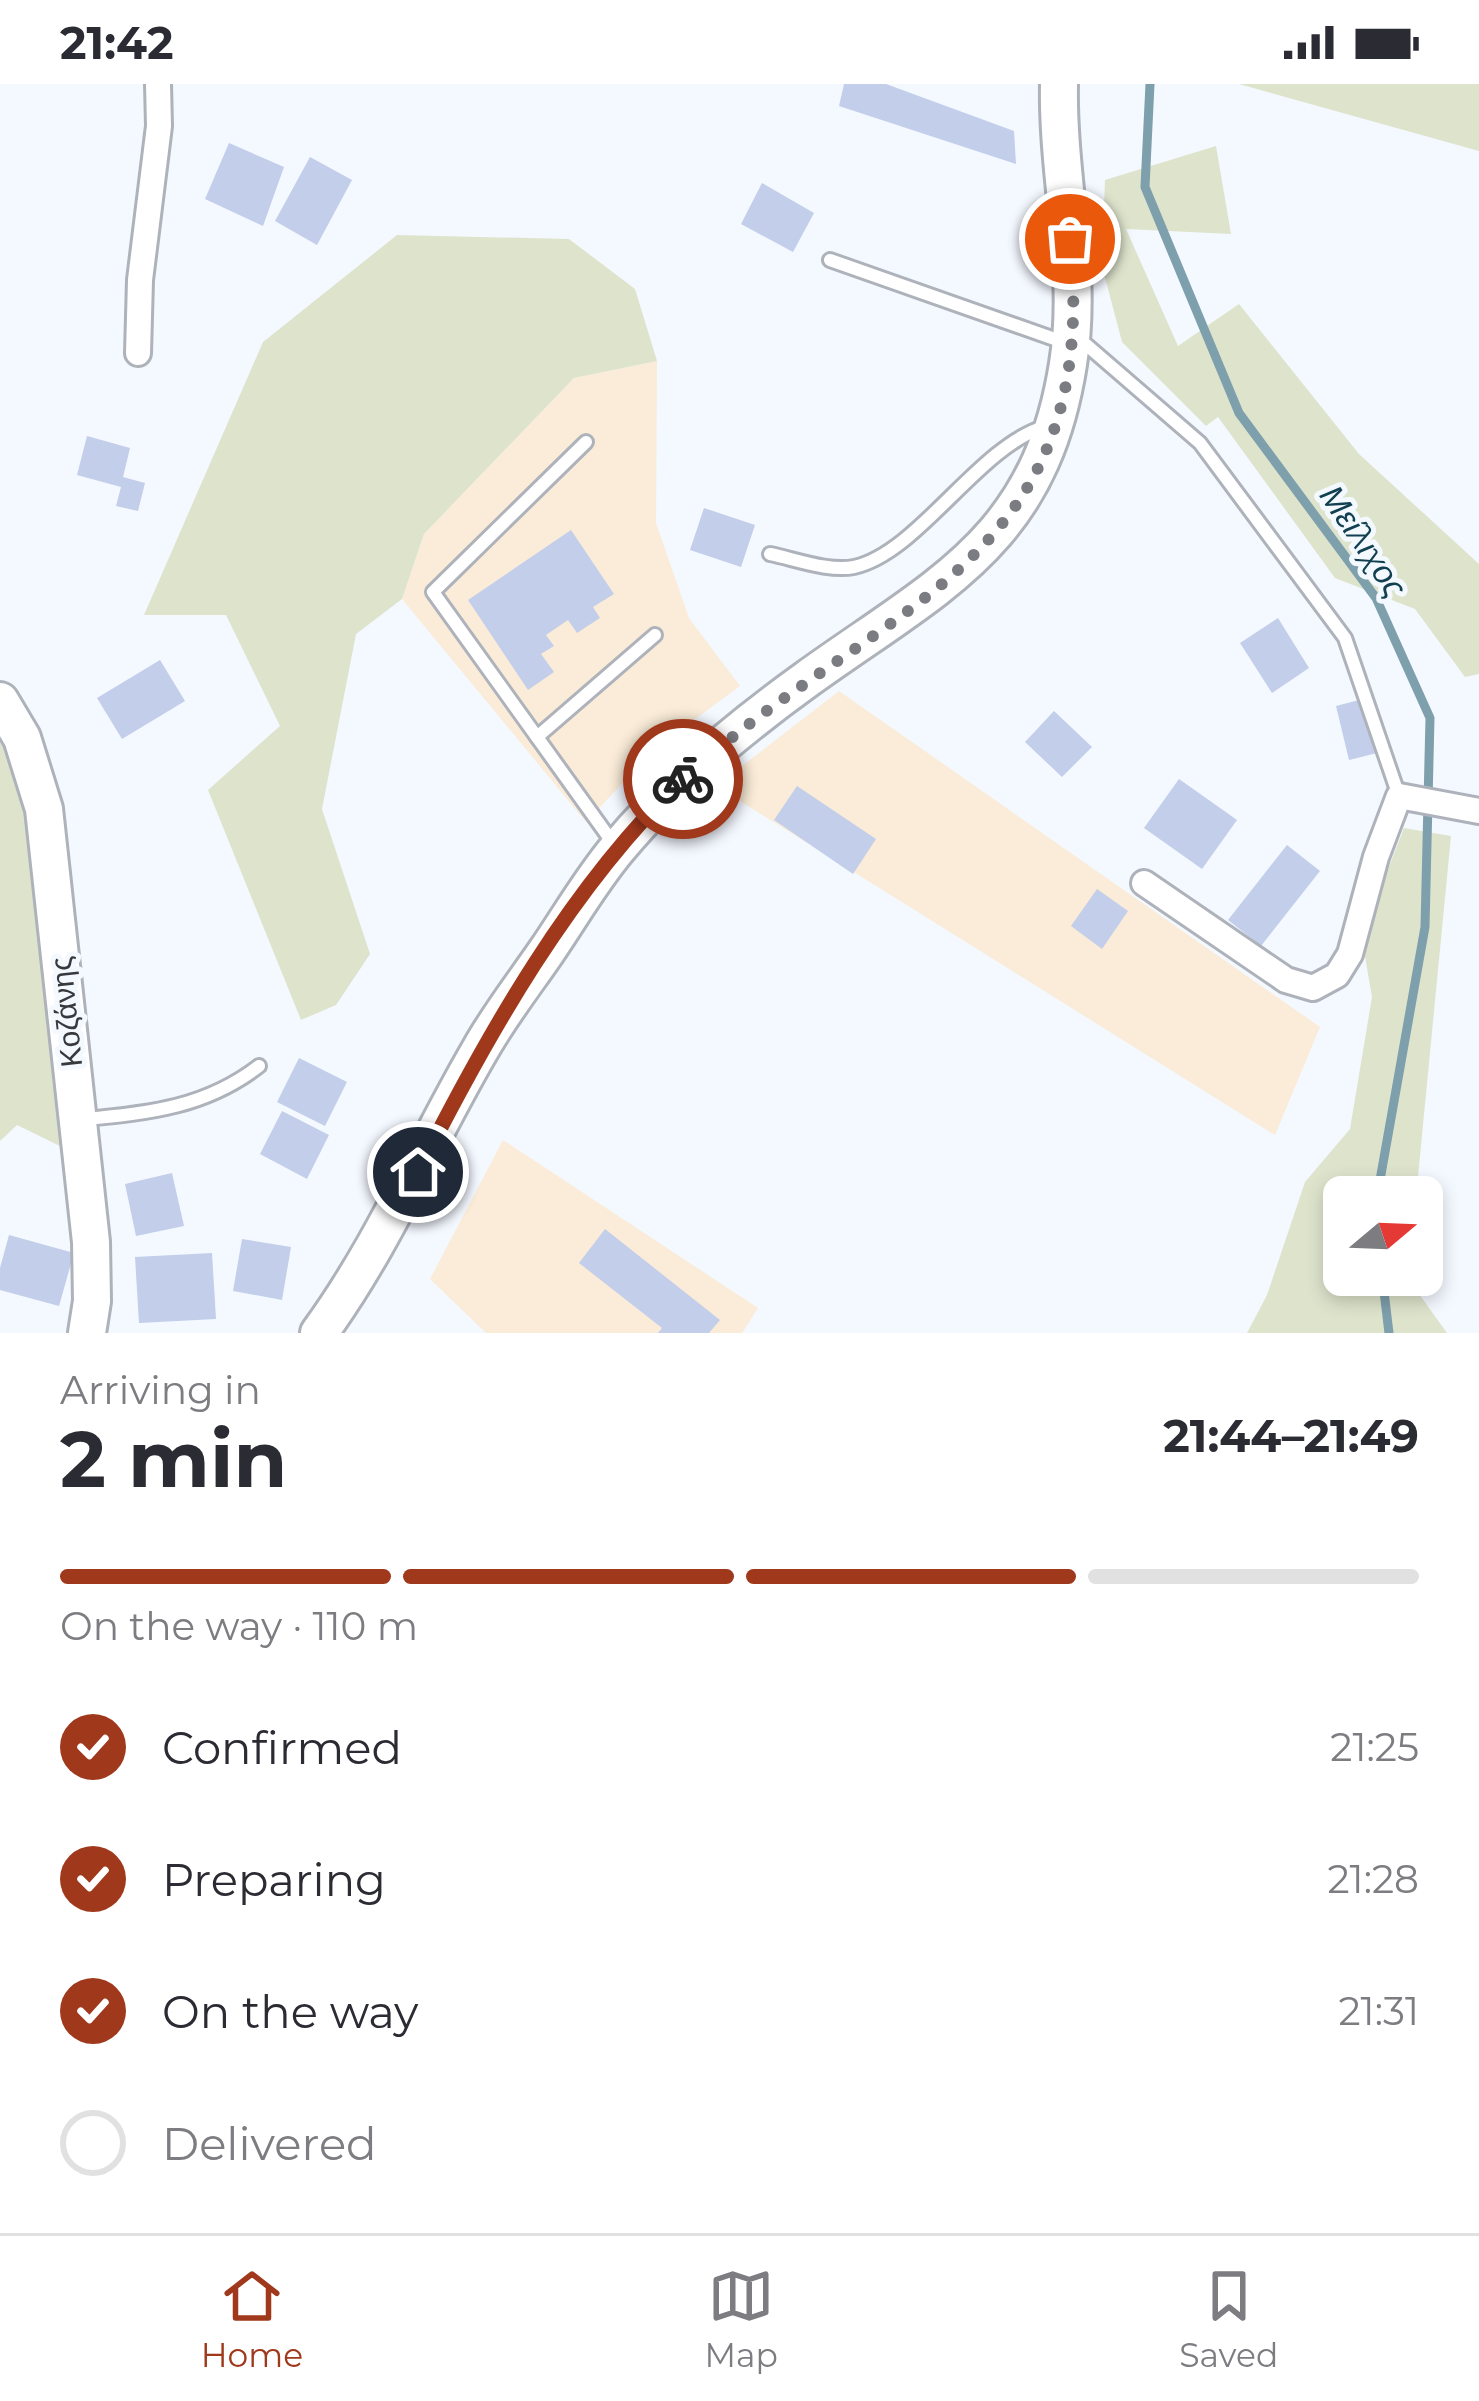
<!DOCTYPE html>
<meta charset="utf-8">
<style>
body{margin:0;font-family:Montserrat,sans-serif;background:#f2f2f3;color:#2b2b33;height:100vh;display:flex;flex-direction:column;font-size:45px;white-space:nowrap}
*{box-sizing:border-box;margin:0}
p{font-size:39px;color:#7c7c81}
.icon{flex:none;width:66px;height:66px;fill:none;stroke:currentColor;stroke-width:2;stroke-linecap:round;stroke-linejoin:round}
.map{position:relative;height:1249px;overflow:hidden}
.drawer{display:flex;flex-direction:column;background:#fff;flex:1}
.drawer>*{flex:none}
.needle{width:78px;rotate:71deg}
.controls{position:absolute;left:1323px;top:1092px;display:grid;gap:24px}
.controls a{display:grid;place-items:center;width:120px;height:120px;border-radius:18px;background:#fff;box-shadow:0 6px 18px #0003;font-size:60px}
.pin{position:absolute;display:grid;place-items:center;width:102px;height:102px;color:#fff;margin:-51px;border:6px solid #fff;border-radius:50%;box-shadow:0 3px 12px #0007}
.courier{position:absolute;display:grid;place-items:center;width:120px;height:120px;margin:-60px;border:9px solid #a0381c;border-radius:50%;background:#fff;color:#222;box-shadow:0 3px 15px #0007}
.overview em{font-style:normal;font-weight:700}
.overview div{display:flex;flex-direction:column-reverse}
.overview{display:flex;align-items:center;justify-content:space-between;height:204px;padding:0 60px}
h1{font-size:78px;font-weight:700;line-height:90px}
.bar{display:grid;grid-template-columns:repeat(4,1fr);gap:18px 12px;align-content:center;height:144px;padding:0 60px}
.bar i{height:15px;border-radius:9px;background:#e1e1e2}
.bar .selected{background:#a0381c}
.bar p{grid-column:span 4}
ol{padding:0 60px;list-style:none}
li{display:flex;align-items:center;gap:36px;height:132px}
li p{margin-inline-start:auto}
li .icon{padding:12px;border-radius:50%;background:#a0381c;color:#fff;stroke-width:4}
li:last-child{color:#7c7c81}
li i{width:66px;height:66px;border:6px solid #e1e1e2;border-radius:50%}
.status{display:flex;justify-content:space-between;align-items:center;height:84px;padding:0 60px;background:#fff;direction:ltr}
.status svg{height:33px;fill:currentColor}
.menu{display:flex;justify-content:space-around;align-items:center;height:168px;border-top:3px solid #e1e1e2;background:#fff;font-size:33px;color:#7c7c81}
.menu a{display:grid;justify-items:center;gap:6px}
.menu .selected{color:#a0381c}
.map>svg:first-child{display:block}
</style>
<div class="status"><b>21:42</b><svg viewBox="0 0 49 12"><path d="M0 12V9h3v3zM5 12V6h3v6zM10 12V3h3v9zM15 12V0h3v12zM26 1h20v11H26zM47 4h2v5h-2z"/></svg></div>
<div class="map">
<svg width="1479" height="1249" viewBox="0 0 1479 1249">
<rect width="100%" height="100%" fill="#f4f8ff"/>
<!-- industrial -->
<g fill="#faecd8">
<path d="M 657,277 L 656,439 L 689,534 L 740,602 L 655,665 L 586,738 L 402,515 L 424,450 L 574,294 Z"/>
<path d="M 839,607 L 1320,943 L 1275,1051 L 716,702 Z"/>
<path d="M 503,1056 L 758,1224 L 742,1249 L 486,1249 L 430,1195 Z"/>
</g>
<!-- green -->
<g fill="#dee4cc">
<path d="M 1239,0 L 1479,0 L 1479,67 Z"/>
<path d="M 1216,62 L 1231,150 L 1126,145 L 1178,262 L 1239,220 L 1359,370 L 1479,480 L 1479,590 L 1465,593 L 1415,525 L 1335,494 L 1218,333 L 1206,342 L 1122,258 L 1102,182 L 1105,96 Z"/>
<path d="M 397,151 L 569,155 L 635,205 L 657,277 L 574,294 L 424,450 L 402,515 L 356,550 L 322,725 L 370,870 L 336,921 L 301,936 L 208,706 L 280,642 L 226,531 L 144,531 L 263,258 Z"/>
<path d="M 0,640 L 30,702 L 66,1065 L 17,1041 L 0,1057 Z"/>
<path d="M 1404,744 L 1451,752 L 1416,1113 L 1344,1113 L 1344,1191 L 1415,1191 L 1414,1203 L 1447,1249 L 1247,1249 L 1267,1211 L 1305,1098 L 1350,1045 L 1372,913 L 1364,867 L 1374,821 Z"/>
</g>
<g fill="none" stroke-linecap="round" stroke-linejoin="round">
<!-- stream -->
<g stroke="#7e9fac" stroke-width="9">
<path d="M 1150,0 L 1145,103 L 1239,329 L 1376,514 L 1430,634 L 1425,843 L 1377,1113"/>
<path d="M 1382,1191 L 1389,1249"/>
</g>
</g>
<!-- building -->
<g fill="#c2ceea">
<path d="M 844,0 L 886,0 L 1014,47 L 1016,80 L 839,22 Z"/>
<path d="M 229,59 L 284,83 L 263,142 L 205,115 Z"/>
<path d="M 310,73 L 352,96 L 317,161 L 275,137 Z"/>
<path d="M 762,99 L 814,129 L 793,168 L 741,140 Z"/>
<path d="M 87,352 L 130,364 L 123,393 L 145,399 L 138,427 L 116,422 L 121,403 L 77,391 Z"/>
<path d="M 704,424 L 755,441 L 741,483 L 690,466 Z"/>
<path d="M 571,446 L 614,510 L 593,523 L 600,534 L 577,549 L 568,536 L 546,551 L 554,562 L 541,570 L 554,588 L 528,606 L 468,516 Z"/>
<path d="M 1278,534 L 1309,584 L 1272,609 L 1240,559 Z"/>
<path d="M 160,576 L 185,617 L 122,655 L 97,614 Z"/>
<path d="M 1363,615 L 1377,669 L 1349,676 L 1336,622 Z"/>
<path d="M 1054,627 L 1092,663 L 1062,693 L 1025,658 Z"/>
<path d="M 1179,695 L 1237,736 L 1202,785 L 1144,744 Z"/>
<path d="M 797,702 L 876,755 L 853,790 L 774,736 Z"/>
<path d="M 1287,761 L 1320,787 L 1261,862 L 1228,836 Z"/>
<path d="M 1097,805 L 1128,827 L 1102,865 L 1071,842 Z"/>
<path d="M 299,974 L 347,998 L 325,1042 L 277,1018 Z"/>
<path d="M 282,1027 L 329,1051 L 307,1095 L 260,1070 Z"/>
<path d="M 172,1089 L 184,1142 L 136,1152 L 125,1100 Z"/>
<path d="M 605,1145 L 720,1236 L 709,1249 L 658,1249 L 662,1244 L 579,1179 Z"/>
<path d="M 9,1151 L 74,1169 L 59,1222 L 0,1206 L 0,1184 Z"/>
<path d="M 242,1155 L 291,1163 L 282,1216 L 233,1207 Z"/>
<path d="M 212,1169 L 216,1235 L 139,1239 L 135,1173 Z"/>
</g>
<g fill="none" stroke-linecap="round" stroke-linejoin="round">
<!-- lane casing -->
<g stroke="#aeb2ba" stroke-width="18">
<g id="lane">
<path d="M 830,176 L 1066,259"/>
<path d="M 1075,251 L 1200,359 L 1345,554 L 1399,712"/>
<path d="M 586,358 L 433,508 L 613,759"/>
<path d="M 770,470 C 795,475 829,488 854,483 C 918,469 978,363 1044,343"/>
<path d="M 537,653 L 655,551"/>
<path d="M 84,1035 C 150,1029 206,1023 259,982"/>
</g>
</g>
<!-- street casing -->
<g stroke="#aeb2ba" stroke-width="30">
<g id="street">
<path d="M 138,269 L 140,196 L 159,42 L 158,0"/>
<path d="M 1144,799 L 1286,896 L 1313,904 L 1337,891 L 1350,870 L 1376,773 L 1399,712 L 1479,727"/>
</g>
</g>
<!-- secondary casing -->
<g stroke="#aeb2ba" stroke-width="42">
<g id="secondary">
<path d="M 0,617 L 22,654 L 44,725 L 91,1158 L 92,1217 L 87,1249"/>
<path d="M 319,1249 C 384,1160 425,1060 480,966 C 499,932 524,900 546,868 C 570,833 591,796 618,764 C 672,699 739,644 807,595 C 939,500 1040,458 1068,280 C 1083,187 1057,94 1059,0"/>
</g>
</g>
<!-- lane -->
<use href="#lane" stroke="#fff" stroke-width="12"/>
<!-- street -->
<use href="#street" stroke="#fff" stroke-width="24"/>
<!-- secondary -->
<use href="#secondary" stroke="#fff" stroke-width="36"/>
</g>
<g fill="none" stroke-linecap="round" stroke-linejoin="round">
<!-- done -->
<path stroke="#7a7c81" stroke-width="12" stroke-dasharray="0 21.6" d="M 683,695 C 882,514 1103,485 1070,155"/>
<!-- route -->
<path stroke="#a0381c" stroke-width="15" d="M 418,1088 C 487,951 571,802 683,695"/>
</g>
<g text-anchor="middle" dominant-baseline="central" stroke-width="10" stroke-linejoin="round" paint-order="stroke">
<!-- street labels -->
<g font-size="30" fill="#38393d" stroke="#f4f8ff">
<text transform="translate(66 928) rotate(-96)">Κοζάνης</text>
</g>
<!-- water labels -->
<g font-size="33" font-style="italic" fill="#114150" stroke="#f4f8ff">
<text transform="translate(1364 457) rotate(56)">Μείλιχος</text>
</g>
</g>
</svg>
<div class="controls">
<a><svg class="needle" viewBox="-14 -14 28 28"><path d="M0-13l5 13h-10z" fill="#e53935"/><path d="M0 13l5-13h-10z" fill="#7c7c81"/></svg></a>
</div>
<div class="pin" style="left:1070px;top:155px;background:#ea580c"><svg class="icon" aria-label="bag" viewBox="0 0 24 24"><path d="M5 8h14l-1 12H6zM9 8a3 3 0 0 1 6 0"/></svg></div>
<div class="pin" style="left:418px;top:1088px;background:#1f2937"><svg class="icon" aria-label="home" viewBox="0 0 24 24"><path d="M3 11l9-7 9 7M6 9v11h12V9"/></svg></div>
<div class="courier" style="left:683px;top:695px"><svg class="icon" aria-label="bike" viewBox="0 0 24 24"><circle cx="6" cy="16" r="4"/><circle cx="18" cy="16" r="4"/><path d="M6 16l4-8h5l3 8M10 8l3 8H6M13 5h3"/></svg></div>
</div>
<section class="drawer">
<div class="overview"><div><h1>2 min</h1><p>Arriving in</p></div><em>21:44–21:49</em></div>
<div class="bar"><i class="selected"></i><i class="selected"></i><i class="selected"></i><i></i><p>On the way · 110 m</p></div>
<ol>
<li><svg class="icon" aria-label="check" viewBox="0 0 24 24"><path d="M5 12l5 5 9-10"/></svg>Confirmed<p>21:25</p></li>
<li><svg class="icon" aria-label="check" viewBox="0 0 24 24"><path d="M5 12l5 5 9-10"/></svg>Preparing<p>21:28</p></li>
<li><svg class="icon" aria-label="check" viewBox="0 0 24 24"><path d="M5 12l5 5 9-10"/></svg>On the way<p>21:31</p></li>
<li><i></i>Delivered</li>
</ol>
</section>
<nav class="menu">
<a class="selected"><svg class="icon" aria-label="home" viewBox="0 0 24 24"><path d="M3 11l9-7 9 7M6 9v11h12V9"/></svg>Home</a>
<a><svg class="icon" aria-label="map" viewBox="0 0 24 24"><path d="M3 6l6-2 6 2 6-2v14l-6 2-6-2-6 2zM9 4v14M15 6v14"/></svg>Map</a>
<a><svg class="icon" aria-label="saved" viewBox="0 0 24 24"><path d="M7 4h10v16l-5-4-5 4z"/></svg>Saved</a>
</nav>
